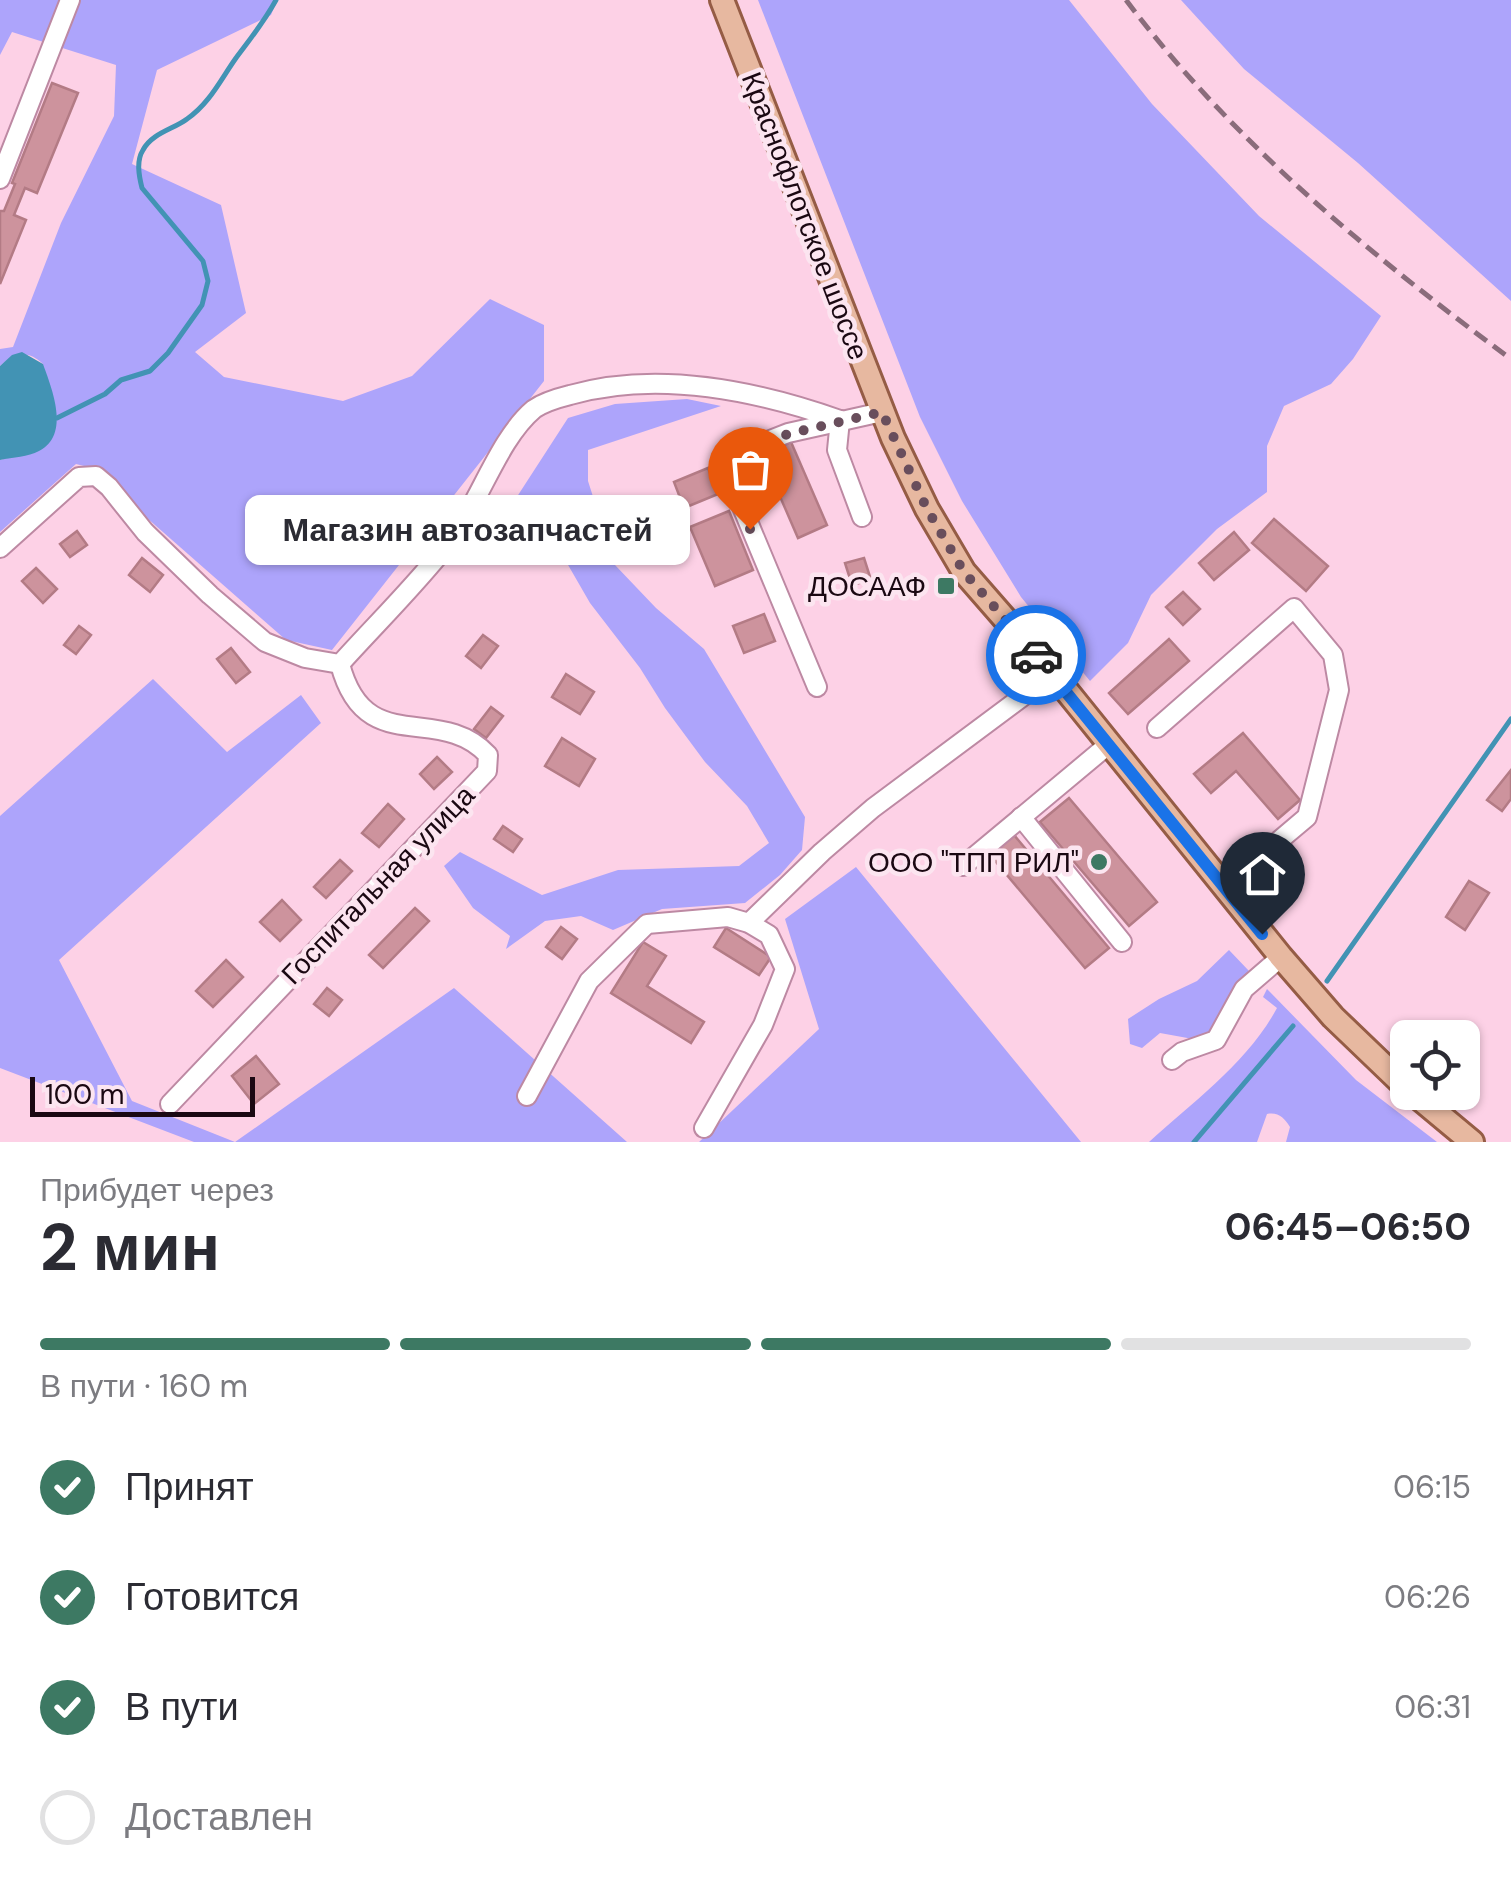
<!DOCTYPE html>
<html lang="ru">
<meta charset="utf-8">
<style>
body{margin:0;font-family:"DM Sans",sans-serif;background:#f7f7f7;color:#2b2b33;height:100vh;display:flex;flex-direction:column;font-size:38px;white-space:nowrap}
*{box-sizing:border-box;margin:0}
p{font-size:32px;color:#7c7c81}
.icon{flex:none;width:55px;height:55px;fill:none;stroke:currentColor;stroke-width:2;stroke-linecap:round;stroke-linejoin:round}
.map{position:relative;height:1142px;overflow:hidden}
.panel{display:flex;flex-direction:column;background:#fff;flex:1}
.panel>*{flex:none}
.fabs{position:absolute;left:1390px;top:1020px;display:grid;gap:20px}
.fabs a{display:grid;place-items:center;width:90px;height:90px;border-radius:15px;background:#fff;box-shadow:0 2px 8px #0004;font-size:50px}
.scale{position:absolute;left:30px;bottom:25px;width:225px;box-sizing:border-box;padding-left:10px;border:5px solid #1a0812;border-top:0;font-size:28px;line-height:35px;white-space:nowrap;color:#1a0812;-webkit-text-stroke:8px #fce5f0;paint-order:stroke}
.pin{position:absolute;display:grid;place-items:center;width:85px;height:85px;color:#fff;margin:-102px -42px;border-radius:50% 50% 50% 0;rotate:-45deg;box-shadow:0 0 10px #0007}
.pin .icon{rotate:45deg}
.courier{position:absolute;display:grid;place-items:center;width:100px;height:100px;margin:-50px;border:8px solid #1a73e8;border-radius:50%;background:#fff;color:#222;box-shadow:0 2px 12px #0007}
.bubble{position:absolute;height:70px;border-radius:15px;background:#fff;box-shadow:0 2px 8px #0004;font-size:32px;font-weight:700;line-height:70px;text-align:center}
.overview em{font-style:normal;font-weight:700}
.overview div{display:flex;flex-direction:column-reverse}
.overview{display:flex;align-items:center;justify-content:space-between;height:170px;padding:0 40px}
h1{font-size:65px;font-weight:700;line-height:75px}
.bar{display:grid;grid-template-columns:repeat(4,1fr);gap:15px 10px;align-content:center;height:120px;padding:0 40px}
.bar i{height:12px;border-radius:8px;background:#e1e1e2}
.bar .current{background:#3d7963}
.bar p{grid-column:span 4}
ol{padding:0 40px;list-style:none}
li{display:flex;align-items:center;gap:30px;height:110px}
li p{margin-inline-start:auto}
li .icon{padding:10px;border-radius:50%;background:#3d7963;color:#fff;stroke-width:4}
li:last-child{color:#7c7c81}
li i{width:55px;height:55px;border:5px solid #e1e1e2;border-radius:50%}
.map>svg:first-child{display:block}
</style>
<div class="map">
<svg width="1511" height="1142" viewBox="0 0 1511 1142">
<rect width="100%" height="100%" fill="#fdd1e6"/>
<!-- forest -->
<g fill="#ada4fb">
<path d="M 0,0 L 277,0 L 271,15 L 157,70 L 132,164 L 221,205 L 246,313 L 195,352 L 224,377 L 343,401 L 412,376 L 490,299 L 544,325 L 544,381 L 332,650 L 286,640 L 139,511 L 100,470 L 76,464 L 0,532 L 0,460 L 14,456 L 43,364 C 28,349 14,353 0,366 L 0,349 L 13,347 L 61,223 L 114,116 L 116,65 L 12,32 L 0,55 Z"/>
<path d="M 758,0 L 1069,0 L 1152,104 L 1259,216 L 1381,316 L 1353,359 L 1331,384 L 1284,406 L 1267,446 L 1267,492 L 1217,529 L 1151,595 L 1128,643 L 1090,681 L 1021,597 L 962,501 L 920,417 Z"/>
<path d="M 1181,0 L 1511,0 L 1511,301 L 1358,163 L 1244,69 Z"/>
<path d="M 687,399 L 721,406 L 588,450 L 588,481 L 615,565 L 656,608 L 704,649 L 805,817 L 802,850 L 780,875 L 745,903 L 662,909 L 613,930 L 581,916 L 545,921 L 506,949 L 510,936 L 473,908 L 444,866 L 460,852 L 542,895 L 618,870 L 739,866 L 769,843 L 747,806 L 705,762 L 665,708 L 640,668 L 590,603 L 560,551 L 511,506 L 568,418 L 615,404 Z"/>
<path d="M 153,679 L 227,752 L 301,695 L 321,723 L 59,960 L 132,1101 L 235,1142 L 454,988 L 627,1142 L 194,1142 L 0,1068 L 0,816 Z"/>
<path d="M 856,867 L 1081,1142 L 699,1142 L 819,1029 L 785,919 Z"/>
<path d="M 1229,950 L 1249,971 L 1204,1041 L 1160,1033 L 1142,1048 L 1130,1044 L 1128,1019 L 1159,999 L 1197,981 Z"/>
<path d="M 1267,989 L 1356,1080 L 1437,1142 L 1286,1142 L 1290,1127 C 1284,1118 1279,1112 1267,1114 L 1257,1142 L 1149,1142 C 1194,1101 1248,1062 1277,1008 L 1263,997 Z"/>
</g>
<!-- water -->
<path fill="#4293b4" d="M 22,352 L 43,364 C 52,389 71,435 39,451 C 28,457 13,457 0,460 L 0,366 L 12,355 Z"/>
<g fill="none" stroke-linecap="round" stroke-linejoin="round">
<!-- stream -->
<g stroke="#4293b4" stroke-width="5">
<path d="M 57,418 L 105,394 L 121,380 L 150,371 L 168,353 L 202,305 L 208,281 L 203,261 L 142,188 C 139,176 136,161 143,150 C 152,133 174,129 187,119 C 210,103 221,79 236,58 C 251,38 264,22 276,0"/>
<path d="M 1327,981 L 1511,719"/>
<path d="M 1194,1142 L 1293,1026"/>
</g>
</g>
<!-- building -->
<g fill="#cd939d" stroke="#b37b85" stroke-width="2.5">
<path d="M 52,83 L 78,93 L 37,193 L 25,188 L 14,215 L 26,220 L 0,284 L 0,211 L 4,211 L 15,184 L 12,183 Z"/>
<path d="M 791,442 L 827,525 L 798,538 L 762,455 Z"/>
<path d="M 708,468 L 718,494 L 684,508 L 674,482 Z"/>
<path d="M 729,511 L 753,570 L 715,586 L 690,527 Z"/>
<path d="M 1274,519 L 1328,566 L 1306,591 L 1252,543 Z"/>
<path d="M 77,531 L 87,545 L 70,557 L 60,544 Z"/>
<path d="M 1234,532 L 1249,550 L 1214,580 L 1199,563 Z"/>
<path d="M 142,558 L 163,575 L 150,592 L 129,575 Z"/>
<path d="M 864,558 L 871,580 L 852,585 L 845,563 Z"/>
<path d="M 36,568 L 57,589 L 43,603 L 22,581 Z"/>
<path d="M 1183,592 L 1200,609 L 1183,625 L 1166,607 Z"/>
<path d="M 764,614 L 775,641 L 744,653 L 733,626 Z"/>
<path d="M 79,626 L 91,635 L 76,654 L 64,645 Z"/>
<path d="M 483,635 L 498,646 L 481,668 L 466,656 Z"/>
<path d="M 1169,639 L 1189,661 L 1128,714 L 1109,693 Z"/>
<path d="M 231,648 L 250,672 L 236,683 L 217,659 Z"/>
<path d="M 566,674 L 594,692 L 580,714 L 552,697 Z"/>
<path d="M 491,707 L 503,716 L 486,738 L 474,729 Z"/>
<path d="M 1243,733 L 1300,800 L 1278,819 L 1236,771 L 1211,793 L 1194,774 Z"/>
<path d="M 562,738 L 595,759 L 579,786 L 545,766 Z"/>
<path d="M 437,757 L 452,772 L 434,789 L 420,774 Z"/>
<path d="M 1511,770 L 1511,799 L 1502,811 L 1487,800 Z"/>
<path d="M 1069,798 L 1157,902 L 1129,926 L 1040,822 Z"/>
<path d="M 388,804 L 404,819 L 379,847 L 362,833 Z"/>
<path d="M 503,826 L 522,839 L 513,852 L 494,839 Z"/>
<path d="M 1014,835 L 1109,948 L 1085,968 L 990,855 Z"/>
<path d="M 340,860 L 352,871 L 326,898 L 314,887 Z"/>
<path d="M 1469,881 L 1489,893 L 1465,930 L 1446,917 Z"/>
<path d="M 282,900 L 301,920 L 280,941 L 260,922 Z"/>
<path d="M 415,908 L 429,921 L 383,968 L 369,955 Z"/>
<path d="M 561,927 L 577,939 L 562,959 L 546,947 Z"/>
<path d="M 726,928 L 771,957 L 759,975 L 714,947 Z"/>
<path d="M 643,942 L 666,956 L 647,986 L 704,1022 L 691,1043 L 611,993 Z"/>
<path d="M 226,960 L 243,977 L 213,1007 L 196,991 Z"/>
<path d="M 327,988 L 342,1000 L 329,1016 L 314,1004 Z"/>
<path d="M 256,1056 L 279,1084 L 254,1104 L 232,1076 Z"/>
</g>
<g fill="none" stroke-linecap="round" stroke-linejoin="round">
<!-- minor casing -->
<g stroke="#bd89a3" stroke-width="22">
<g id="minor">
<path d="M 0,179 L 70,0"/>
<path d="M 840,420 L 837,450 L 862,517"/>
<path d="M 0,548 L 79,477 L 96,476 L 109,487 L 145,532 L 210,595 L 265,642 L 305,658 L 340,664 C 376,624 415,586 448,544 C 479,504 498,439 534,409 C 544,402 558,398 570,395 C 657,370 755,390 840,420"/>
<path d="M 817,687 L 722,459 L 788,433 L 882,412"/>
<path d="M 1157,728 L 1294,608 L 1333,655 L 1339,690 L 1307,817 L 1224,887"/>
<path d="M 1021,817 L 1122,942"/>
<path d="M 963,866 L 1108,745"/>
<path d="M 749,923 L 822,852 L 873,808 L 1053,674"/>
<path d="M 1172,1060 L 1182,1052 L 1216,1040 L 1244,989 L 1281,957"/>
<path d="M 527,1096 L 589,981 L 647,924 L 728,917 L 749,923 L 769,935 L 785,969 L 763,1025 L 704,1128"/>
<path d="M 170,1104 L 487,771 L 488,755 C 439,702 365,760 340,664"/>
</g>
</g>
<!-- major casing -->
<g stroke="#955c45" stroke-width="28">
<g id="major">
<path d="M 722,0 L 893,438 L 927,509 L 964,572 L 1053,674 L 1281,957 L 1333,1017 L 1408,1089"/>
<path d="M 1412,1092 L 1472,1142"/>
</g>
</g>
<!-- minor -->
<use href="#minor" stroke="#fff" stroke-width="18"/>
<!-- major -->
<use href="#major" stroke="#e7b8a0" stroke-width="22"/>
<!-- rail -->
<path stroke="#8a6c7b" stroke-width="5" stroke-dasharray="15 8" stroke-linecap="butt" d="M 1126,0 C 1232,141 1370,255 1511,359"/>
</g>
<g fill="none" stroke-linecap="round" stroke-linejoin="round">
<!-- done -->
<path stroke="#694e5c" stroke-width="10" stroke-dasharray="0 18" d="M 750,529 L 722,459 L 788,434 L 882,412 L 927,509 L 964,572 L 1036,655"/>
<!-- route -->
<path stroke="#1a73e8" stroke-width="12" d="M 1036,655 L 1262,934"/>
</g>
<!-- markers -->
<g fill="#3d7963" stroke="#fce5f0" stroke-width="4">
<rect x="936" y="576" width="20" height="20" rx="5"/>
<circle cx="1099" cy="862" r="10"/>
</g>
<g text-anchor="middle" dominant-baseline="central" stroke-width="9" stroke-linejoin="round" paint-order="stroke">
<!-- street labels -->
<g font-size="28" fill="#1a0812" stroke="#fce5f0">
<text transform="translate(805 216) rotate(69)">Краснофлотское шоссе</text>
<text transform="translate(378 885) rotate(-46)">Госпитальная улица</text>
</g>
<!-- poi labels -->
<g font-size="28" fill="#1a0812" stroke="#fce5f0" text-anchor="end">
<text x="926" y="586">ДОСААФ</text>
<text x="1079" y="862">ООО "ТПП РИЛ"</text>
</g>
</g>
</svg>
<div class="fabs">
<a><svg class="icon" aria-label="locate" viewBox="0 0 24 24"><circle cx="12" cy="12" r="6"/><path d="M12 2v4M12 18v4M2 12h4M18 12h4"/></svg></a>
</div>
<div class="scale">100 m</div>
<div class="pin" style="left:750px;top:529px;background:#ea580c"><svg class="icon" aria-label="bag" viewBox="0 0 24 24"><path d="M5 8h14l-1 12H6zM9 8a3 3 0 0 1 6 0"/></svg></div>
<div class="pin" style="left:1262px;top:934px;background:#1f2937"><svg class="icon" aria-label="home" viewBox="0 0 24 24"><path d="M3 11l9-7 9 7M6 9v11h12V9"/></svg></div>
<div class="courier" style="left:1036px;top:655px"><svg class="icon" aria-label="car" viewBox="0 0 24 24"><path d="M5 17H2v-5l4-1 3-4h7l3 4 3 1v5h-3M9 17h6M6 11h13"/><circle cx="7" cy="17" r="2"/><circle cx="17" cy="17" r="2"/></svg></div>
<div class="bubble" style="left:245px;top:495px;width:445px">Магазин автозапчастей</div>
</div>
<section class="panel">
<div class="overview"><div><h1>2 мин</h1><p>Прибудет через</p></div><em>06:45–06:50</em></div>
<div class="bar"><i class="current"></i><i class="current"></i><i class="current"></i><i></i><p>В пути · 160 m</p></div>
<ol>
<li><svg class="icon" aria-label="check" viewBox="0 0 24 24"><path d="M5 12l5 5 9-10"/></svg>Принят<p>06:15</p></li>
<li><svg class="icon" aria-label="check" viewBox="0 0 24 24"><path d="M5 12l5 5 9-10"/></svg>Готовится<p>06:26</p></li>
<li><svg class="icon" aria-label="check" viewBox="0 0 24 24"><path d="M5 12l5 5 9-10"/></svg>В пути<p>06:31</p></li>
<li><i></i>Доставлен</li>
</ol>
</section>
